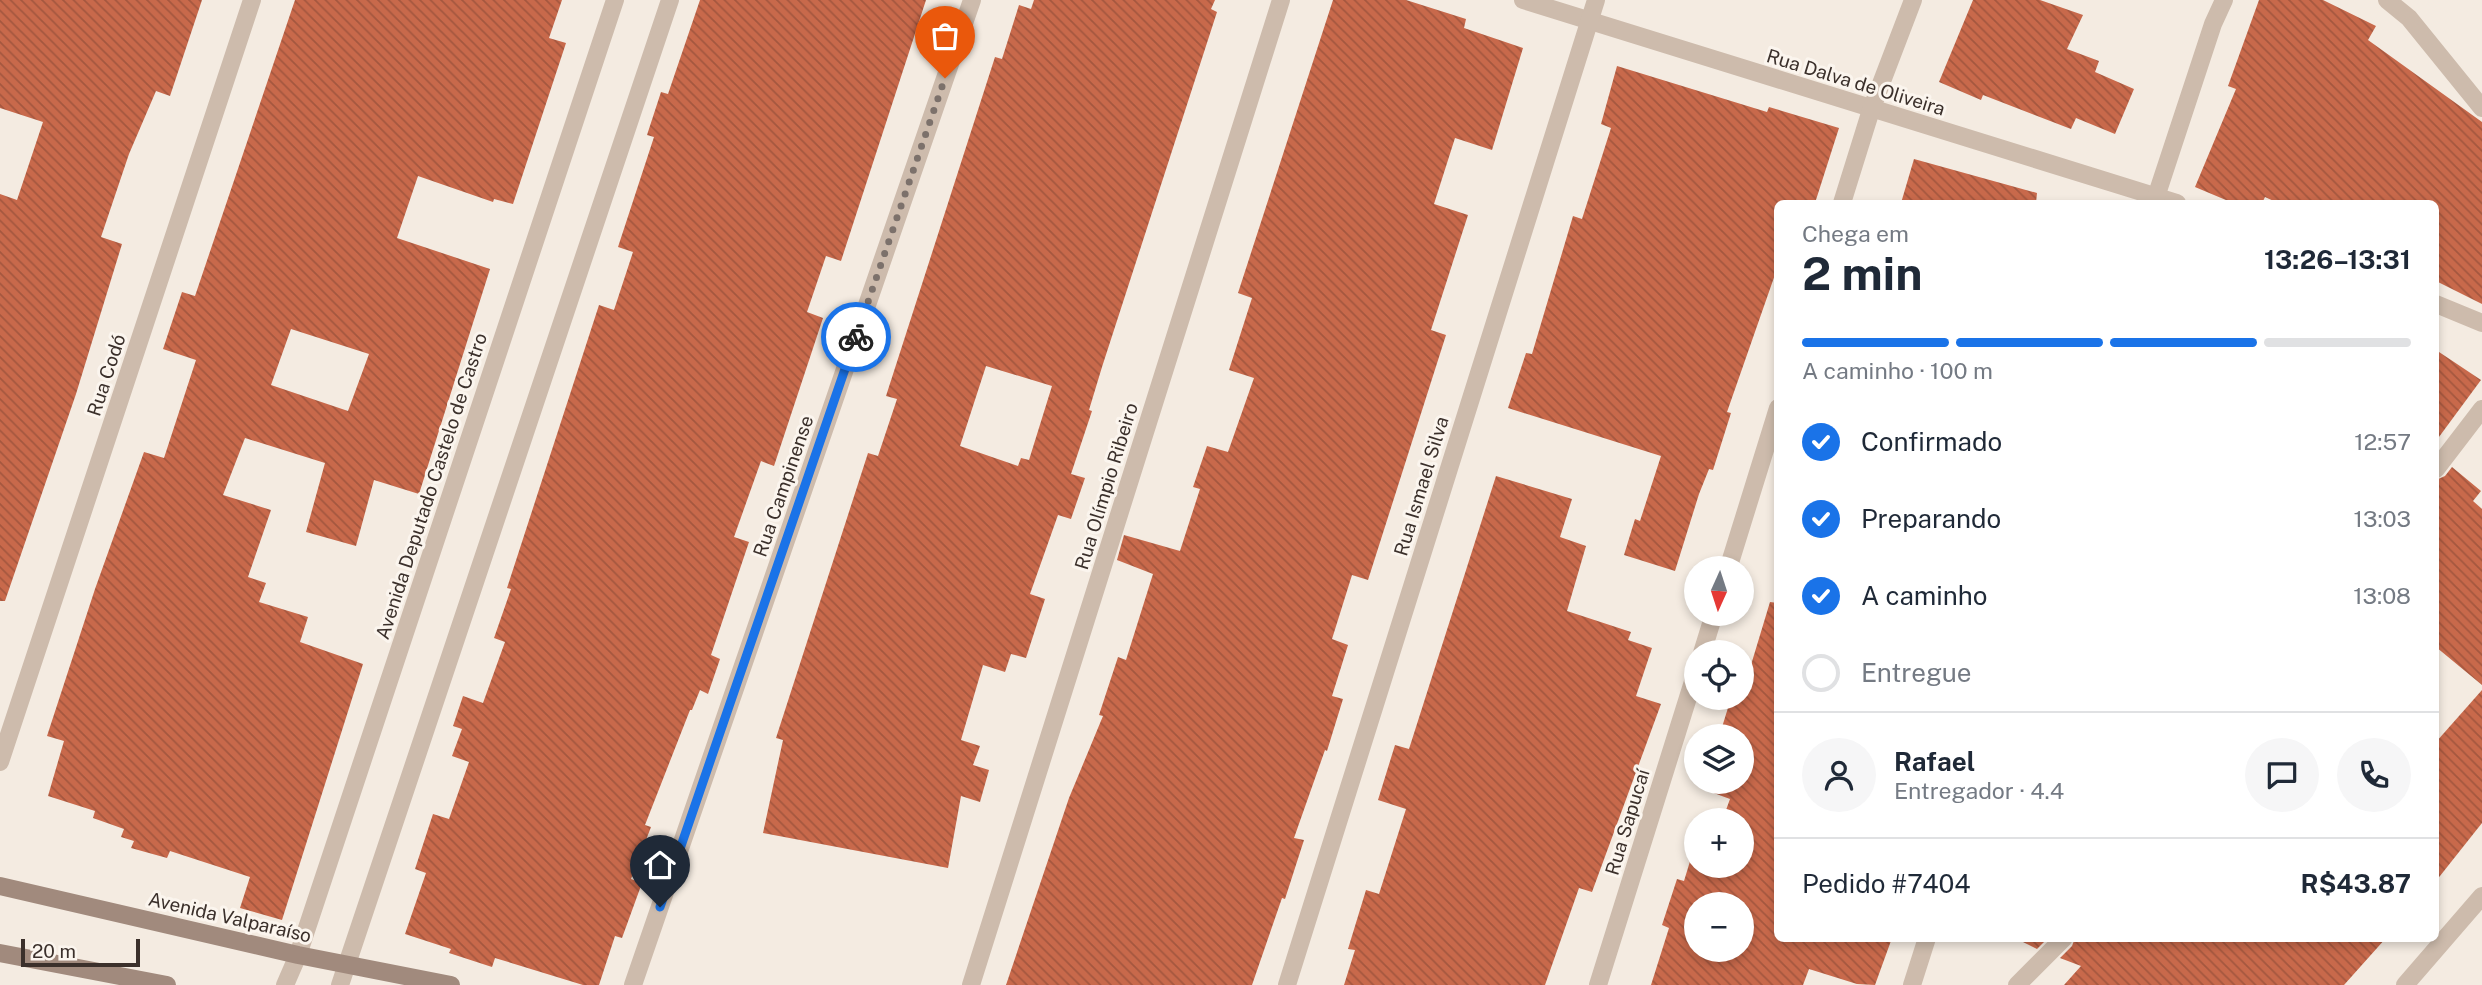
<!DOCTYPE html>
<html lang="pt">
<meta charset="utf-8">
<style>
body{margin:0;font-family:"Public Sans",sans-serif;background:#f6f6f7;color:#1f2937;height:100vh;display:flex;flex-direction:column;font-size:26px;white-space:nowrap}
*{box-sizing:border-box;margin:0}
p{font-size:23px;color:#747a83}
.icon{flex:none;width:38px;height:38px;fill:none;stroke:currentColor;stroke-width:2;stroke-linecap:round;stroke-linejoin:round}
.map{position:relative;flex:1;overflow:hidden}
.sheet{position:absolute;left:1774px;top:200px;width:665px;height:742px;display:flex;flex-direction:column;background:#fff;border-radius:10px;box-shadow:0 4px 10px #0003}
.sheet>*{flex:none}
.needle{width:46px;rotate:183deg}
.controls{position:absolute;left:1684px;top:556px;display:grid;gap:14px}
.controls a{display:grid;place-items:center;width:70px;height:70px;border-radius:50%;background:#fff;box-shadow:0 4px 10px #0003;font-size:35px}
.scale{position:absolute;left:21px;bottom:18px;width:119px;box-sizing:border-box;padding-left:7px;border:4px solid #3b302b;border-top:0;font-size:19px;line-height:24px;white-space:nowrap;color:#3b302b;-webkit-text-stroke:5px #fbf5ee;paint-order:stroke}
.pin{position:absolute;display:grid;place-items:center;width:60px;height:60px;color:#fff;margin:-72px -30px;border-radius:50% 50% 50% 0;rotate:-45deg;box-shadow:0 0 7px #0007}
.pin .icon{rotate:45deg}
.courier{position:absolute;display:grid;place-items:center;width:70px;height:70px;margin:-35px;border:5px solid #1a73e8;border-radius:50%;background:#fff;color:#222;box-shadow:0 2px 9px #0007}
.headline em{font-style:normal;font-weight:700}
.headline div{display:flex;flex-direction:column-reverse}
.headline{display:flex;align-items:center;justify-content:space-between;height:119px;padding:0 28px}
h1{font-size:46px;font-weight:700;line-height:52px}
.bar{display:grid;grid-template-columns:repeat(4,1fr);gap:10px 7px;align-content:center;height:84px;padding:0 28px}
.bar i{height:9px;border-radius:5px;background:#e0e1e3}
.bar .active{background:#1a73e8}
.bar p{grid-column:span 4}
.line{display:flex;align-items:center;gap:18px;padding:0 28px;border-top:2px solid #e0e1e3}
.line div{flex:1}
.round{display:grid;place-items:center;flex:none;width:74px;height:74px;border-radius:37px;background:#f6f6f7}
ol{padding:0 28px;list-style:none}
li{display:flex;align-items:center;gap:21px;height:77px}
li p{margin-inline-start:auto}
li .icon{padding:7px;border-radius:50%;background:#1a73e8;color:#fff;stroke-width:4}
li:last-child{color:#747a83}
li i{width:38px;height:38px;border:4px solid #e0e1e3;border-radius:50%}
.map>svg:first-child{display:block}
</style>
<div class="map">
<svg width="2482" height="985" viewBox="0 0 2482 985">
<defs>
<pattern id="building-back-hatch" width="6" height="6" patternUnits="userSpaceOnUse" patternTransform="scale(1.75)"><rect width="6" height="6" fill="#c8694b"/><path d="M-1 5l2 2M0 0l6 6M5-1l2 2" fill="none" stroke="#a4573f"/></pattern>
</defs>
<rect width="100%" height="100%" fill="#f4ebe1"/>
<!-- building -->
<g fill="url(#building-back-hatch)" fill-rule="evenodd">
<path d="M 0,0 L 202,0 L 170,96 L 156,91 L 129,154 L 101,237 L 122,244 L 76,394 L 5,601 L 0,601 L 0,194 L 17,200 L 43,122 L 0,108 Z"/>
<path d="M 295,0 L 562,0 L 549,38 L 566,43 L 513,204 L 494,199 L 493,202 L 418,176 L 397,238 L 490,269 L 419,494 L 374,480 L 356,546 L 306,532 L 325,463 L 245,438 L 223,495 L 271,510 L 248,577 L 266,583 L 259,602 L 308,617 L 300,642 L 363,664 L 282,920 L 240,908 L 250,877 L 170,851 L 167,858 L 131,848 L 134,841 L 121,837 L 124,829 L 93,818 L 95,811 L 48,796 L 64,741 L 47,736 L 95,589 L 144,452 L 164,458 L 196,360 L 163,349 L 182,292 L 195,296 ZM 291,329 L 369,354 L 348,411 L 271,385 Z"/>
<path d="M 700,0 L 926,0 L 841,261 L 826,256 L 807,312 L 823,318 L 774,466 L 761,461 L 734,537 L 749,542 L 711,655 L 720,659 L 708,694 L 700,690 L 692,710 L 690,710 L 645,825 L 651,827 L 631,879 L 642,883 L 622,938 L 615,936 L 599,985 L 583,985 L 495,958 L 492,967 L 449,953 L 451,949 L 405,934 L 426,873 L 415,869 L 433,814 L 449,819 L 469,762 L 452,756 L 462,729 L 453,726 L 463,696 L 483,703 L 505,642 L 494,638 L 511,589 L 507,588 L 599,305 L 614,310 L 633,252 L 618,247 L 654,137 L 647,135 L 661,92 L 668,94 Z"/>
<path d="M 1034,0 L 1215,0 L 1211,9 L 1217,12 L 1102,367 L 1089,410 L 1092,411 L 1071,474 L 1085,478 L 1071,519 L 1058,515 L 1030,594 L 1045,599 L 1026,658 L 1011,654 L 1005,672 L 983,665 L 961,740 L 980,746 L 973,765 L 989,770 L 980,802 L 961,796 L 948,868 L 763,833 L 783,740 L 776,738 L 868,453 L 878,456 L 897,399 L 886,396 L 995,57 L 1002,59 L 1019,5 L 1031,9 ZM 986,366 L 1052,386 L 1029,460 L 1021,458 L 1018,466 L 960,446 Z"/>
<path d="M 1333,0 L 1406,0 L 1466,19 L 1464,28 L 1523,48 L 1492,150 L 1455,138 L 1434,204 L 1468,215 L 1431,330 L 1446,335 L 1368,580 L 1352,575 L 1332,639 L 1348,645 L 1332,696 L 1343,699 L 1327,751 L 1325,750 L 1294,838 L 1304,840 L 1285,899 L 1282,898 L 1252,985 L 1006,985 L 1069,798 L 1103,716 L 1099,715 L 1118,657 L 1126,660 L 1153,574 L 1117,560 L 1124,535 L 1180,551 L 1200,489 L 1193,487 L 1207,446 L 1228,452 L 1254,378 L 1229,370 L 1252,298 L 1238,293 Z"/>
<path d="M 1973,0 L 2040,0 L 2083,15 L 2067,49 L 2099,61 L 2095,72 L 2134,89 L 2115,134 L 2076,118 L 2071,129 L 1983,95 L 1981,100 L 1939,82 Z"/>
<path d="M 2259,0 L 2323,0 L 2376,26 L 2368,40 L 2482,122 L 2482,304 L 2436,281 L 2436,203 L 2278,203 L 2265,197 L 2262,203 L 2233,203 L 2195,187 L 2236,89 L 2228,86 Z"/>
<path d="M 1617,66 L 1767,112 L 1769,107 L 1839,128 L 1815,203 L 1778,203 L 1778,266 L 1727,412 L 1731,413 L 1713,470 L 1709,469 L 1699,494 L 1675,571 L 1624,555 L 1635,519 L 1640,521 L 1661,456 L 1508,408 L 1526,353 L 1532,354 L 1573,216 L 1582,219 L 1611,128 L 1601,124 Z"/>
<path d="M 1914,159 L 2037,193 L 2036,203 L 1901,203 Z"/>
<path d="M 2436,350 L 2481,380 L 2436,441 Z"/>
<path d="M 2452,467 L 2481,491 L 2473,501 L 2482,509 L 2482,685 L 2436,647 L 2436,480 L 2445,476 Z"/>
<path d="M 1496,476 L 1572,499 L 1560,537 L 1586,546 L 1567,611 L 1631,632 L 1628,640 L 1652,648 L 1636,696 L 1661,704 L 1592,892 L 1579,888 L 1545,985 L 1344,985 L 1355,950 L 1348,949 L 1366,890 L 1379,894 L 1406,809 L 1378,800 L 1395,745 L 1409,749 Z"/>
<path d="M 1770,602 L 1778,603 L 1778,938 L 1892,938 L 1875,985 L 1857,984 L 1809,969 L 1803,985 L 1651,985 L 1669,928 L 1662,925 L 1677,879 L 1684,881 L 1691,858 L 1696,860 L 1696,866 L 1741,866 L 1741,821 L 1722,821 L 1730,799 L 1711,792 L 1715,782 L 1741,782 L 1741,737 L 1719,737 L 1731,698 L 1741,698 ZM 1696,905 L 1741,905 L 1741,950 L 1696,950 Z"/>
<path d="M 2482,690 L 2482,823 L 2436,881 L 2436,742 Z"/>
<path d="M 2015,938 L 2048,938 L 2037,949 Z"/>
<path d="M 2075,938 L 2386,938 L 2344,985 L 2064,985 L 2081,966 L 2060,958 L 2072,946 Z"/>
</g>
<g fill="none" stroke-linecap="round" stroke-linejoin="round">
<!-- minor -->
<g stroke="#cdbbac" stroke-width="18">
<path d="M 1523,0 L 2177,203"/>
<path d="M 2387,0 L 2409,18 L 2482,108"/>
<path d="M 1842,203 L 1871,110 L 1913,0"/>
<path d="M 2154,203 L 2213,24 L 2224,0"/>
<path d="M 2436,304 L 2482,323"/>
<path d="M 2436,469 L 2482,409"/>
<path d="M 1728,569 L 1778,408"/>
<path d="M 1702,653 L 1714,614"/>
<path d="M 0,762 L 252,0"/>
<path d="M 285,985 L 298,955 L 615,0"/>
<path d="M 340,985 L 670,0"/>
<path d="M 633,985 L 972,0"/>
<path d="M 971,985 L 1281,0"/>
<path d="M 1287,985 L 1596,0"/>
<path d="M 1598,985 L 1696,672"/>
<path d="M 1912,985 L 1927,938"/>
<path d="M 2017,985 L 2064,938"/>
<path d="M 2405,985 L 2482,896"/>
</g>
<!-- secondary -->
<g stroke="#a18a7d" stroke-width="18">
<path d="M 0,886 L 298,955 L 451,985"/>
<path d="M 0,953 L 167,985"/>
</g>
</g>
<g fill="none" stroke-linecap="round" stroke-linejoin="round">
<!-- done -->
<path stroke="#7c716b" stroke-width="7" stroke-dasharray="0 12.6" d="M 856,337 L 945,78"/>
<!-- route -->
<path stroke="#1a73e8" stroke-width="9" d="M 660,907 L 856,337"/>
</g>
<g text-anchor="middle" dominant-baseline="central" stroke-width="6" stroke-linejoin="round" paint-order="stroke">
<!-- street labels -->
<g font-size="19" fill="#3b302b" stroke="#fbf5ee">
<text transform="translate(1856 82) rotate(17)">Rua Dalva de Oliveira</text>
<text transform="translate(106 375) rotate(-72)">Rua Codó</text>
<text transform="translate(431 486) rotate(-72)">Avenida Deputado Castelo de Castro</text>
<text transform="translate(783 486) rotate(-71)">Rua Campinense</text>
<text transform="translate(1106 486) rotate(-73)">Rua Olímpio Ribeiro</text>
<text transform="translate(1421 486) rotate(-73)">Rua Ismael Silva</text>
<text transform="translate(1627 822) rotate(-73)">Rua Sapucaí</text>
<text transform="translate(230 917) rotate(13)">Avenida Valparaíso</text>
</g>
</g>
</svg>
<div class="controls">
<a><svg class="needle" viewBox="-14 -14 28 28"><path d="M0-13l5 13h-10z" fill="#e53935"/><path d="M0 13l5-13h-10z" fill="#747a83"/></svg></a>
<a><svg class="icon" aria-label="locate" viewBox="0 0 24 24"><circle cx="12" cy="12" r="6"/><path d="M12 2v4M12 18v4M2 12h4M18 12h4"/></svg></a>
<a><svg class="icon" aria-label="layers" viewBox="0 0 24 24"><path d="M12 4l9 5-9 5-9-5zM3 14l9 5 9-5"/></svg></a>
<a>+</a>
<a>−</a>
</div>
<div class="scale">20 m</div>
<div class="pin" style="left:945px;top:78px;background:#ea580c"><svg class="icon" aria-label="bag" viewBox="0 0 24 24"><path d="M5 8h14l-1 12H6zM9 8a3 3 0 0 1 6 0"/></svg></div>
<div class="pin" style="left:660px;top:907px;background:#1f2937"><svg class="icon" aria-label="home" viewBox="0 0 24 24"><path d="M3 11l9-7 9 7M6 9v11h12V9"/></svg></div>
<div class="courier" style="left:856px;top:337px"><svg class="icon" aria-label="bike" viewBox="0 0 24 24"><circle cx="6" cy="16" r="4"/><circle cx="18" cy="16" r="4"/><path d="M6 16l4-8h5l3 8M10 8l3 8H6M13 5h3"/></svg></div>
<section class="sheet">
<div class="headline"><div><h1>2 min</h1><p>Chega em</p></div><em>13:26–13:31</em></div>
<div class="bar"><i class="active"></i><i class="active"></i><i class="active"></i><i></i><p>A caminho · 100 m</p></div>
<ol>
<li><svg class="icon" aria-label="check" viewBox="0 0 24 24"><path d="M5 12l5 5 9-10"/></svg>Confirmado<p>12:57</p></li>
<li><svg class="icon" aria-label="check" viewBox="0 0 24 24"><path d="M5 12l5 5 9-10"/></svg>Preparando<p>13:03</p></li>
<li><svg class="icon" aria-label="check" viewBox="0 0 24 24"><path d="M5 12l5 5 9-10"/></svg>A caminho<p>13:08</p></li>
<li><i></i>Entregue</li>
</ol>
<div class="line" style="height:126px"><a class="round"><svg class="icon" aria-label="person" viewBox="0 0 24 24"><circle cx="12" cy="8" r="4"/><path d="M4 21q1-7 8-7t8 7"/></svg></a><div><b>Rafael</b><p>Entregador · 4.4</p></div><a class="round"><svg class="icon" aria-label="chat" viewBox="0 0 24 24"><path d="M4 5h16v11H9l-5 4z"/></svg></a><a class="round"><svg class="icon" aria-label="phone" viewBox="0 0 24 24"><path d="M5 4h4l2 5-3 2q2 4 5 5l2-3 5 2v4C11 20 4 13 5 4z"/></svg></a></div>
<div class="line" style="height:91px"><div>Pedido #7404</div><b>R$43.87</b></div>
</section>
</div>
